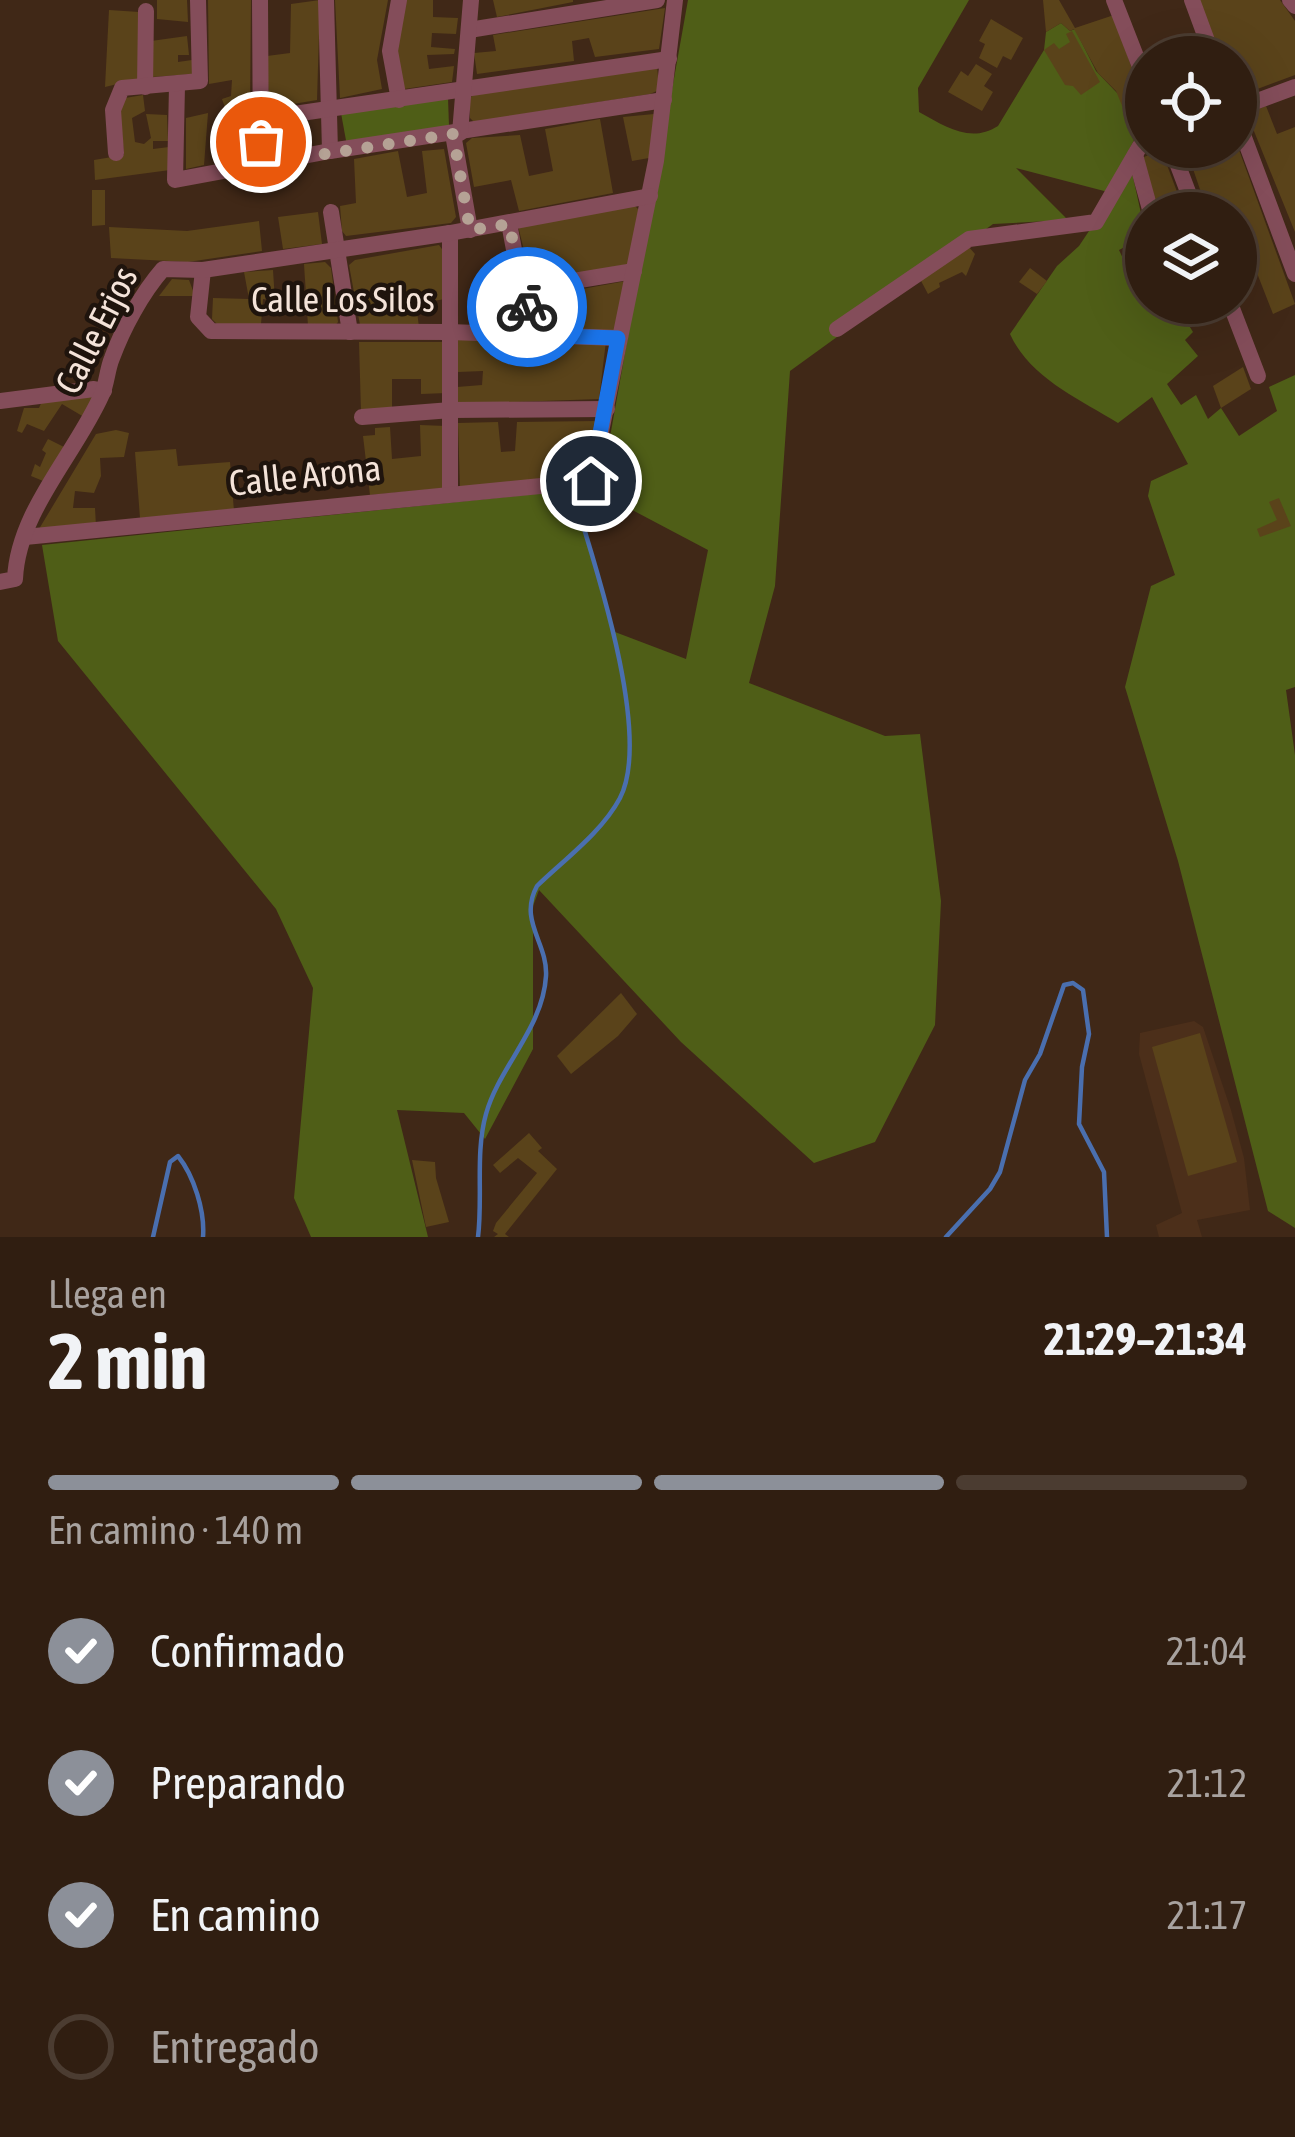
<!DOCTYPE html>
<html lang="es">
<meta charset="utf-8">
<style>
body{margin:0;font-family:"Asap Condensed",sans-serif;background:#38271a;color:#f1f3f6;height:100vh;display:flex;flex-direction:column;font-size:45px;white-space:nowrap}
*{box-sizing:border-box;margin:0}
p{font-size:39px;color:#a8a29f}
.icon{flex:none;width:66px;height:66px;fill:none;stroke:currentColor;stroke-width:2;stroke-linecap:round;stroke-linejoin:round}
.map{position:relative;height:1237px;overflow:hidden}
.panel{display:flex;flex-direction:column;background:#301e11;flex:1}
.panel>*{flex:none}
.tools{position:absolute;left:1125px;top:36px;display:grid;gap:24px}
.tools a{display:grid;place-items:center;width:132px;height:132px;border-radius:50%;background:#301e11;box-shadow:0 12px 48px #0002,0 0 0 3px #4b3c31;font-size:60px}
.pin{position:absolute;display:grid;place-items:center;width:102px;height:102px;color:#fff;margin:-51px;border:6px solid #fff;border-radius:50%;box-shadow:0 3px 12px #0007}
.courier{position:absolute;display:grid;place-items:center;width:120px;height:120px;margin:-60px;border:9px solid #1a73e8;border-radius:50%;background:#fff;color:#222;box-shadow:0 3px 15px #0007}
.headline em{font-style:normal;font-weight:700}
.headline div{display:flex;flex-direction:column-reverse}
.headline{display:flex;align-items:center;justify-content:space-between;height:204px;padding:0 48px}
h1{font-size:78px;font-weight:700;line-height:90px}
.bar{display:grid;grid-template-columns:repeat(4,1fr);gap:18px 12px;align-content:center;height:144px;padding:0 48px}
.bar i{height:15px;border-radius:9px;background:#4b3c31}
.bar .on{background:#8c9099}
.bar p{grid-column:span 4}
ol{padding:0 48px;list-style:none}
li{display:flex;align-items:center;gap:36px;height:132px}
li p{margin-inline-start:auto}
li .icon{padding:12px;border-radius:50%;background:#8c9099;color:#fff;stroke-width:4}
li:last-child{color:#a8a29f}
li i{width:66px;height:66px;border:6px solid #4b3c31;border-radius:50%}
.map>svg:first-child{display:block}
</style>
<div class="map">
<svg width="1295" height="1237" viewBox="0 0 1295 1237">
<rect width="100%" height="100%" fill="#402817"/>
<!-- built -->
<path fill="#4c2f1a" d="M 1194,1021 L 1203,1027 L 1231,1110 L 1244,1158 L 1250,1210 L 1197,1220 L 1202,1237 L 1159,1237 L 1156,1225 L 1182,1213 L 1139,1054 L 1140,1033 Z"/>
<!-- green -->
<g fill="#4f5e17">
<path d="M 688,0 L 969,0 L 918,88 L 919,112 C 945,126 970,144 998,126 L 1044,50 L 1046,32 L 1061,23 L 1070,31 L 1075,29 L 1096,71 L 1120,96 L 1136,136 L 1108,192 L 1016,168 L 1068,220 L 993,224 L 790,371 L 775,586 L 749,683 L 885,736 L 920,734 L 941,901 L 935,1025 L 875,1142 L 814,1163 L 681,1042 L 539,890 L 533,906 L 533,1049 L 485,1139 L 464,1113 L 397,1110 L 428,1237 L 311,1237 L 294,1198 L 313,988 L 276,909 L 58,641 L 42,545 L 572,490 L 615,632 L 686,659 L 708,550 L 600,493 Z"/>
<path d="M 448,98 L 449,126 L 347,146 L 341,113 Z"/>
<path d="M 1131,168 L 1146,236 L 1119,250 L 1145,305 L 1175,303 L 1193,332 L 1185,340 L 1198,356 L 1167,384 L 1181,405 L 1196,395 L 1208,419 L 1221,408 L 1239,436 L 1277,411 L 1269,387 L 1295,375 L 1295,687 L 1286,690 L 1295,755 L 1295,1228 L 1268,1211 L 1178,861 L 1125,687 L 1151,586 L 1175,575 L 1148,496 L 1151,481 L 1188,464 L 1152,397 L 1118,423 C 1078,398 1030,378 1010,334 L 1057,266 L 1079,246 Z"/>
</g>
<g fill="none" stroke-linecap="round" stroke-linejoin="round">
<!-- stream -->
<g stroke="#4a6faf" stroke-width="4.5">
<path d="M 153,1237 L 170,1162 L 178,1156 C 194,1176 205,1211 203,1237"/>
<path d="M 478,1237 C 483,1197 475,1153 486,1114 C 499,1067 543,1028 546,976 C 548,943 518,921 537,886 C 565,859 602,832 620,798 C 653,734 593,558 572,490"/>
<path d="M 946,1237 L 990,1189 L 1000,1172 L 1025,1080 L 1040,1054 L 1064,985 L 1073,983 L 1083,990 L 1089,1034 L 1082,1067 L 1079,1124 L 1104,1172 L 1107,1237"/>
</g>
</g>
<!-- building -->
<g fill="#5a431a">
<path d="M 157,0 L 187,0 L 188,22 L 157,19 Z"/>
<path d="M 208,0 L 251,0 L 250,112 L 228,116 L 222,99 L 231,96 L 232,80 L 209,84 Z"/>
<path d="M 320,0 L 317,100 L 269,108 L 267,56 L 290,53 L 291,4 Z"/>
<path d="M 335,0 L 388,0 L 377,60 L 382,89 L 340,98 Z"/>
<path d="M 405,0 L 433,0 L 433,17 L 458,18 L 456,34 L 432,33 L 431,47 L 455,49 L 454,54 L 427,55 L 429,69 L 454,66 L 452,82 L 404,89 L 396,61 Z"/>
<path d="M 493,0 L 573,0 L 573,2 L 497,17 Z"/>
<path d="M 1043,0 L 1059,0 L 1075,28 L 1114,15 L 1146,111 L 1146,131 L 1134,135 L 1116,91 L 1098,73 L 1074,29 L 1070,31 L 1061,23 L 1046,32 Z"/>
<path d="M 1199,0 L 1280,0 L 1295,21 L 1295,75 L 1236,97 L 1236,57 L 1221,57 Z"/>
<path d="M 665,8 L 659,49 L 595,57 L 589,38 L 572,41 L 574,61 L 477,74 L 474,53 L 496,51 L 493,35 Z"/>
<path d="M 109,10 L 139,12 L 138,79 L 105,87 Z"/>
<path d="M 991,19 L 1023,38 L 1011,60 L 1003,56 L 997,68 L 979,58 L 985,44 L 979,41 Z"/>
<path d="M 1072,31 L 1100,82 L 1081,95 L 1073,86 L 1065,85 L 1044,50 L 1054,43 L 1059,49 L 1070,42 L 1066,34 Z"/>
<path d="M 187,36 L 189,55 L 178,55 L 178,62 L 192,60 L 193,74 L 152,77 L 151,41 Z"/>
<path d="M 976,64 L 992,74 L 984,86 L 993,92 L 982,111 L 948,92 L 961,71 L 968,76 Z"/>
<path d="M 657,65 L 659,90 L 650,94 L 474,122 L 470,118 L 470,98 L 476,92 Z"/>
<path d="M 143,95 L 145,111 L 132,118 L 135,142 L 144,144 L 151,138 L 146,114 L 167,115 L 168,141 L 153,141 L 153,149 L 169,147 L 170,170 L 95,180 L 94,160 L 124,155 L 120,111 L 125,98 Z"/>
<path d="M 1266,106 L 1277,134 L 1295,127 L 1295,232 L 1247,114 Z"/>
<path d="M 208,113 L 204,165 L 186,169 L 186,118 Z"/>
<path d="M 654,114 L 649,158 L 632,161 L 623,117 Z"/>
<path d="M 600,119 L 613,193 L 519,211 L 511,180 L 474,187 L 466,143 L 472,138 L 520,135 L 529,176 L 553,171 L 545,129 Z"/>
<path d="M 1218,147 L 1238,147 L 1295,304 L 1273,314 L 1257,273 L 1236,282 L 1236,213 L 1208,213 L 1192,166 L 1222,157 Z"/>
<path d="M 444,149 L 456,217 L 451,223 L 346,236 L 342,231 L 340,206 L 356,203 L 354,159 L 398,151 L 407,197 L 427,193 L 422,151 Z"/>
<path d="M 1161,149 L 1185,213 L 1156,213 L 1142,158 Z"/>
<path d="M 92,190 L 105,190 L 105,225 L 92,226 Z"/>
<path d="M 634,205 L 640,211 L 629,264 L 532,282 L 518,226 Z"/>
<path d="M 318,212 L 322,244 L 283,249 L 278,217 Z"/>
<path d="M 259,221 L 262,251 L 188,262 L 111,258 L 109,227 L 187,231 Z"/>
<path d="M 439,245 L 444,252 L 445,299 L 416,304 L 419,327 L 360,325 L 349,265 L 355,260 Z"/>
<path d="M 968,246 L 975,254 L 966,276 L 962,272 L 939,283 L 940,287 L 928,294 L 920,279 Z"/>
<path d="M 325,262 L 331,268 L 338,322 L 335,326 L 308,326 L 304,264 Z"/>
<path d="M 1030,268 L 1047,281 L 1037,294 L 1019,282 Z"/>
<path d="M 273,270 L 275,301 L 263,299 L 261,324 L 217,324 L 212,319 L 213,298 L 249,299 L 244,272 Z"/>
<path d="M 172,279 L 189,280 L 195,296 L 159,296 Z"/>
<path d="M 626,281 L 615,330 L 550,332 L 538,297 Z"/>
<path d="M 454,334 L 606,341 L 599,399 L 456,404 L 457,387 L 482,385 L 483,371 L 458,372 Z"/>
<path d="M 359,342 L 449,342 L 447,393 L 421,394 L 421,379 L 392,379 L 392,411 L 361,412 Z"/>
<path d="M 1243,367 L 1251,389 L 1221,408 L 1213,386 Z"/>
<path d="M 98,394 L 84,417 L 62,404 L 44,431 L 27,424 L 22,433 L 17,431 L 24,408 L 39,408 L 43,399 Z"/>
<path d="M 597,421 L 591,474 L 460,489 L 458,423 L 498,422 L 501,452 L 515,451 L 517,422 Z"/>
<path d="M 420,425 L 446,426 L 447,488 L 370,495 L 363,436 L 375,435 L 375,428 L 390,427 L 392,459 L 421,456 Z"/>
<path d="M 116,430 L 129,433 L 124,457 L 100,458 L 101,476 L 94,493 L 75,491 L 73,508 L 95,508 L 96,526 L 39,529 L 96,434 Z"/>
<path d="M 48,439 L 64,447 L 48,483 L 31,476 L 35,464 L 40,467 L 46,453 L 42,450 Z"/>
<path d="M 176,449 L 178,466 L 230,462 L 234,511 L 140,518 L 135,452 Z"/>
<path d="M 1279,498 L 1291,526 L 1260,537 L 1257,529 L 1277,520 L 1269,502 Z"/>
<path d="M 621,993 L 637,1014 L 618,1036 L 571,1074 L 557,1056 Z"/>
<path d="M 1200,1033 L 1237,1162 L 1188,1176 L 1152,1047 Z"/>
<path d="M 529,1133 L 542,1148 L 538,1151 L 557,1169 L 505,1234 L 509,1237 L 494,1237 L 498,1234 L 493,1231 L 496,1223 L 537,1173 L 518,1158 L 500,1173 L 493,1165 Z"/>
<path d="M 412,1160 L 435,1162 L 436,1178 L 449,1222 L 426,1227 Z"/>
</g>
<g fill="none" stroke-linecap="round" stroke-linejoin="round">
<!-- minor -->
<g stroke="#844d5a" stroke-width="16">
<path d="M 260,0 L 261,165"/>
<path d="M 326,0 L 330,151"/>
<path d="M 399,0 L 390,51 L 399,100"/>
<path d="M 1114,0 L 1146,82"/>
<path d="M 1192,0 L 1213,57"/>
<path d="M 1290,0 L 1295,6"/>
<path d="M 469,30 L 657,0"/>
<path d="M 177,86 L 175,180 L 330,151 L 664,100"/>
<path d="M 145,87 L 146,11"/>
<path d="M 1236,109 L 1295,87"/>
<path d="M 1236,116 L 1295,274"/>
<path d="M 260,119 L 669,59"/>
<path d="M 460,133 L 471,0"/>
<path d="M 453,134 L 470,230"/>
<path d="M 1171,147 L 1196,213"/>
<path d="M 116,153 L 113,110 L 122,88 L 200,81 L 198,0"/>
<path d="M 1135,155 L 1151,213"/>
<path d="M 331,212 L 350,332"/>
<path d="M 509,223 L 530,335"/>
<path d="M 203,270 L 198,317 L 211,331 L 450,332 L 618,338"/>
<path d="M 525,289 L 634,271"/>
<path d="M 1230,303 L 1258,376"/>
<path d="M 837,329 L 969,239 L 1096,222 L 1140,146 L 1146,144"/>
<path d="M 0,401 L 94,389 L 104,391"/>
<path d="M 362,417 L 451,410 L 607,409"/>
<path d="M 450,493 L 450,233"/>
<path d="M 25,537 L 591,481 L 656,161 L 675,0"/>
<path d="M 0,582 L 15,579 C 18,511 75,455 102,394 C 107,383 107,370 112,358 C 123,328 142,293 163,269 L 203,270 L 450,233 L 650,196"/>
</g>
</g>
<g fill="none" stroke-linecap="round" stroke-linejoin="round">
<!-- done -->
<path stroke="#b5a295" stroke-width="12" stroke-dasharray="0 21.6" d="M 261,142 L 261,164 L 453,134 L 470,230 L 509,224 L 527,307"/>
<!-- route -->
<path stroke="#1a73e8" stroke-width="15" d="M 527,307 L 530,335 L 618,338 L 591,481"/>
</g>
<g text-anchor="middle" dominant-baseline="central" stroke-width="9" stroke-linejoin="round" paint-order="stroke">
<!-- street labels -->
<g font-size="36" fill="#f4e3d9" stroke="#1f140d">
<text x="343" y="299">Calle Los Silos</text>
<text transform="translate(96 330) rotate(-63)">Calle Erjos</text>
<text transform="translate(305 475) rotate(-6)">Calle Arona</text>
</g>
</g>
</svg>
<div class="tools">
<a><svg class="icon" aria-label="locate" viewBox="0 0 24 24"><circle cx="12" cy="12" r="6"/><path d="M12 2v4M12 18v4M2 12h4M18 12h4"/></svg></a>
<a><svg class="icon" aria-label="layers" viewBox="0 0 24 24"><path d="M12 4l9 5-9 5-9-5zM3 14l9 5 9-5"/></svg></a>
</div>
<div class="pin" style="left:261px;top:142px;background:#ea580c"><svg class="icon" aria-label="bag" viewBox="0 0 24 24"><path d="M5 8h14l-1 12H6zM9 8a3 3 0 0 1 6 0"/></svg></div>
<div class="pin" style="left:591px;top:481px;background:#1f2937"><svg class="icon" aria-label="home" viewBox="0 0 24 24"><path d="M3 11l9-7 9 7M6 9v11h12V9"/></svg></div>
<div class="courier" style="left:527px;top:307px"><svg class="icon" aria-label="bike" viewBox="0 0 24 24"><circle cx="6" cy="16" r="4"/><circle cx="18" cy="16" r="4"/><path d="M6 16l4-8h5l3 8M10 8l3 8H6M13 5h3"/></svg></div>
</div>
<section class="panel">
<div class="headline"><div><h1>2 min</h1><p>Llega en</p></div><em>21:29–21:34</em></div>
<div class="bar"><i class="on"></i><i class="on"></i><i class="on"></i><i></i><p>En camino · 140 m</p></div>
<ol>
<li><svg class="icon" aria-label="check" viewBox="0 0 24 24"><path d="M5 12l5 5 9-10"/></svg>Confirmado<p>21:04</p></li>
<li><svg class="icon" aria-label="check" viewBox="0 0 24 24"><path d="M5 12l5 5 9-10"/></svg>Preparando<p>21:12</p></li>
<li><svg class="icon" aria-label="check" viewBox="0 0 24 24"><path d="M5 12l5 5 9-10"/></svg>En camino<p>21:17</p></li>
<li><i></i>Entregado</li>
</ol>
</section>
